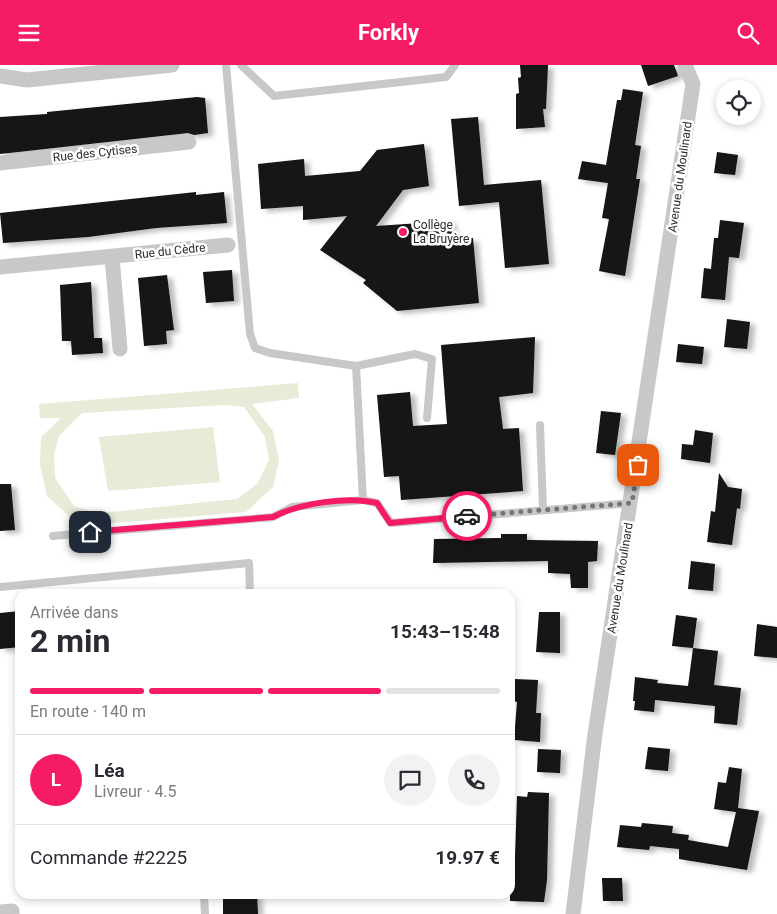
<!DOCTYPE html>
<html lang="fr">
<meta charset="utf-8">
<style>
body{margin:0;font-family:Roboto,sans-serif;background:#f2f2f3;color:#2b2b33;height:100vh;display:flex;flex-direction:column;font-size:19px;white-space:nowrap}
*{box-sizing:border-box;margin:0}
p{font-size:16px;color:#7c7c81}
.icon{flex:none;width:28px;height:28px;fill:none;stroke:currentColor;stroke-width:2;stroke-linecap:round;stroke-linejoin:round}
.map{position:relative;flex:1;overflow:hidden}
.sheet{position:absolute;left:15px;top:524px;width:500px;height:310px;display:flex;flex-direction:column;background:#fff;border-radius:15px;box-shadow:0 2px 8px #0003}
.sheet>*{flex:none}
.fabs{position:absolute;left:716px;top:15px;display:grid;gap:10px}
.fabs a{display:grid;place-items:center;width:45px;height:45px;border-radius:50%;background:#fff;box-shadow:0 2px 8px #0003;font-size:25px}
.pin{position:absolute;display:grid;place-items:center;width:42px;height:42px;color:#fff;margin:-21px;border-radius:10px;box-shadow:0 2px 8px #0006}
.courier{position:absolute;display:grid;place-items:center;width:50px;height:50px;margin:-25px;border:4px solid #f51b66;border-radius:50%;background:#fff;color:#222;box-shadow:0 1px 6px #0007}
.summary em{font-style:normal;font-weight:700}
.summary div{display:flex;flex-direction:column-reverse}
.summary{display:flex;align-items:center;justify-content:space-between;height:85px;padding:0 15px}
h1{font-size:32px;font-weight:700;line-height:38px}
.bar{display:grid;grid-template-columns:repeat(4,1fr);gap:8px 5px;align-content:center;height:60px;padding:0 15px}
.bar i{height:6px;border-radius:4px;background:#e1e1e2}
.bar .on{background:#f51b66}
.bar p{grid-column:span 4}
.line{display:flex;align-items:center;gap:12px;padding:0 15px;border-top:1px solid #e1e1e2}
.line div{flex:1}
.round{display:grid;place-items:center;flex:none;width:52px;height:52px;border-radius:26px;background:#f2f2f3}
header{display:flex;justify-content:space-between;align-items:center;height:65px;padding:0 15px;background:#f51b66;color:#fff;font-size:22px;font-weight:700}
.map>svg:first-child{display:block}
</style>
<header><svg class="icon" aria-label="menu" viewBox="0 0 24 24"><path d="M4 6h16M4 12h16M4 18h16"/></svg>Forkly<svg class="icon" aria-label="search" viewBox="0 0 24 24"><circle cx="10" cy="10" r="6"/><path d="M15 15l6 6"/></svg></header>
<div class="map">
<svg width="777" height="849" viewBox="0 0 777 849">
<defs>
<filter id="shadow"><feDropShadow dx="5.5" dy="3" stdDeviation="2.5" flood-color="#0004"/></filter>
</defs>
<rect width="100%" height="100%" fill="#fff"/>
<!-- green -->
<g fill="#e7ebd7" fill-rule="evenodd">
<path d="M 298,318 L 299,333 L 252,339 L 273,366 L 279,395 L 273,422 L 246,447 L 80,461 L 47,431 L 40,400 L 41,372 L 61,353 L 40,353 L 39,339 ZM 225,340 L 244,342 L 265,372 L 269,395 L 257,419 L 237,434 L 100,448 L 75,442 L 55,413 L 54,390 L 59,371 L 82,348 Z"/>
<path d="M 213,362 L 220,417 L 108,426 L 99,372 Z"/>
</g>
<!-- building -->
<g fill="#121212" filter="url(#shadow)">
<path d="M 520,0 L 548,0 L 546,44 L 543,44 L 545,62 L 516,64 L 516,29 L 519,28 L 518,13 L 521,12 Z"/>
<path d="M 641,0 L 674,0 L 678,11 L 648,21 Z"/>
<path d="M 623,24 L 643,27 L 635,80 L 641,81 L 636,114 L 640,114 L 625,211 L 599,206 L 609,154 L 602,153 L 608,118 L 578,114 L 582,96 L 606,100 L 617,35 L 621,35 Z"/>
<path d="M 197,32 L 205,33 L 208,68 L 194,70 L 188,68 L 0,89 L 0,52 L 47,49 L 47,47 Z"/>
<path d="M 478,52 L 484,120 L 541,115 L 549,199 L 505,203 L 499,137 L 459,141 L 451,54 Z"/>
<path d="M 424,79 L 429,121 L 403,125 L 376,161 L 451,156 L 453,176 L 473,173 L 479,238 L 397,246 L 363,218 L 366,215 L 320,185 L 347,151 L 303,155 L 303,141 L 261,144 L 258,99 L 304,94 L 305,111 L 360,106 L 377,85 Z"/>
<path d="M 717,87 L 738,90 L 735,110 L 714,108 Z"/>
<path d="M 196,127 L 196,130 L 224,127 L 227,158 L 156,163 L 88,172 L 3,178 L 0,148 Z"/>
<path d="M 720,155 L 744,158 L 739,193 L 729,192 L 725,235 L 701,233 L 704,203 L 711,204 L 714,173 L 718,173 Z"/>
<path d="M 232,205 L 234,236 L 206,238 L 203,207 Z"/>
<path d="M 167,210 L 174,265 L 166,266 L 167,279 L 144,281 L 138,213 Z"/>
<path d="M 91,217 L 94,273 L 102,273 L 103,288 L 72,290 L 71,276 L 62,276 L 60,220 Z"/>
<path d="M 727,254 L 750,257 L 747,284 L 724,282 Z"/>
<path d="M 535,272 L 533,328 L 499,332 L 503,364 L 519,363 L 523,426 L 401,435 L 399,411 L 384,412 L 377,330 L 410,327 L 413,361 L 447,359 L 441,280 Z"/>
<path d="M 678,279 L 704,282 L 702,299 L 676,297 Z"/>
<path d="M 601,346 L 621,348 L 615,390 L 596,388 Z"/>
<path d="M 695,365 L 713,368 L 710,398 L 681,394 L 682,379 L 693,380 Z"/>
<path d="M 719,408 L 728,422 L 742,424 L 740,444 L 737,443 L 732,480 L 707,477 L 711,446 L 715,447 Z"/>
<path d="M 0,419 L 11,419 L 15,465 L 0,466 Z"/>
<path d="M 501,469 L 527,469 L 527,475 L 598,476 L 597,496 L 588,497 L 588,523 L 571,523 L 570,509 L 548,508 L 548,496 L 433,498 L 434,474 L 501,473 Z"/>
<path d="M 691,496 L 715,499 L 713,526 L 688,524 Z"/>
<path d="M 20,546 L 20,582 L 0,584 L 0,548 Z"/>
<path d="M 539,547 L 560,547 L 560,588 L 536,587 Z"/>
<path d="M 676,550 L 697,553 L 693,583 L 672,581 Z"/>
<path d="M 757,559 L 777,562 L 777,593 L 754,591 Z"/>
<path d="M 693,583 L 718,586 L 714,620 L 741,623 L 737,660 L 714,658 L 715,641 L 655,635 L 654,647 L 634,645 L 635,636 L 633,636 L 635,612 L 658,615 L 657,618 L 688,621 Z"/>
<path d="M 514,614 L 538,615 L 536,648 L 541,648 L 540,677 L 514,675 L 517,637 L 513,636 Z"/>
<path d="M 648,682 L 670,684 L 668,706 L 645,704 Z"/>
<path d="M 538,684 L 561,685 L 560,708 L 537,707 Z"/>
<path d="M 729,702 L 742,704 L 738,743 L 759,746 L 747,805 L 679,794 L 679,784 L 650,781 L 649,785 L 617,782 L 620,760 L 641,762 L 642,758 L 673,761 L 672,768 L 689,770 L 688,775 L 728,782 L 736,747 L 714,744 L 718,717 L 726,718 Z"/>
<path d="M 528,727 L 549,728 L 547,815 L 544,837 L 510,836 L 510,792 L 515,792 L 517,731 L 527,732 Z"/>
<path d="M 602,813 L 622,813 L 623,836 L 603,836 Z"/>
<path d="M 223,829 L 257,829 L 258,849 L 223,849 Z"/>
</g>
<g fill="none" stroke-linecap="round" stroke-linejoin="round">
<!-- service -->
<g stroke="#c8c8c8" stroke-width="8">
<path d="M 241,0 L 274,31 L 446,12 L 455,0"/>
<path d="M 356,301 L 415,289 L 432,294 L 427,353"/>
<path d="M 540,360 L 543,444"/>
<path d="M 363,435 L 377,438 L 391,458 L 632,438"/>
<path d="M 53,471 L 273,452 L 292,442 L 363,435 L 356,301 L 270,288 L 255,283 L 250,269 L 226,0"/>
<path d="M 0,522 L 249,498 L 250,529"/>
<path d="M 204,829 L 205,849"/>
</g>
<!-- minor -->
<g stroke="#c8c8c8" stroke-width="15">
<path d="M 0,11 L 27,15 L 172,0"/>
<path d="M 0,98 L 189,77"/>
<path d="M 112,192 L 120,284"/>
<path d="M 0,202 L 228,180"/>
<path d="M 0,847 L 12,846 L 12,849"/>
<path d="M 573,849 L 595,669 L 693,19 L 685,0"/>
</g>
</g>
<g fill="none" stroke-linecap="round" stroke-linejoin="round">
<!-- done -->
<path stroke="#757575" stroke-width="5" stroke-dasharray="0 9" d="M 467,451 L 632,438 L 638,400"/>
<!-- route -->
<path stroke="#f51b66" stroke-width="6" d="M 90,467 L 273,452 C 300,438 348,431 377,438 L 390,458 L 467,451"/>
</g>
<!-- markers -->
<circle fill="#f51b66" stroke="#fff" stroke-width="2" cx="403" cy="167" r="5"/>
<g text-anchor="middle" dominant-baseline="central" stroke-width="5" stroke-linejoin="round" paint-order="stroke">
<!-- street labels -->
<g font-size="12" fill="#2b2b2b" stroke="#fff">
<text transform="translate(95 88) rotate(-6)">Rue des Cytises</text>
<text transform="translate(680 112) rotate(-82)">Avenue du Moulinard</text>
<text transform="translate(170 186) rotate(-6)">Rue du Cèdre</text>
<text transform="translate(620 513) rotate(-81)">Avenue du Moulinard</text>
</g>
<!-- poi labels -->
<g font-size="12" fill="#2b2b2b" stroke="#fff" text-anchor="start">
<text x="413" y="160">Collège<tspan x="413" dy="14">La Bruyère</tspan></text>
</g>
</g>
</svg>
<div class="fabs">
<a><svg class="icon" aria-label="locate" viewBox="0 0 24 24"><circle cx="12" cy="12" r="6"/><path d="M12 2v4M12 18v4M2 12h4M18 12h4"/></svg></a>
</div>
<div class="pin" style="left:638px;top:400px;background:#ea580c"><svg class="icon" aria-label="bag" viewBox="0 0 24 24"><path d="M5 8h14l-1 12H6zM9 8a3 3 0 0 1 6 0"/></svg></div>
<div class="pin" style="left:90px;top:467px;background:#1f2937"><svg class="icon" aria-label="home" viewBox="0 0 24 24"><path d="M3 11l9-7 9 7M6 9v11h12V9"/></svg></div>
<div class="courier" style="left:467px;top:451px"><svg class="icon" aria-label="car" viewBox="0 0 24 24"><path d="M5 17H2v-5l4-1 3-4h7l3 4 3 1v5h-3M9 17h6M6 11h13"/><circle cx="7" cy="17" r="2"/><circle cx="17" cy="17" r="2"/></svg></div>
<section class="sheet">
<div class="summary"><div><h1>2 min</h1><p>Arrivée dans</p></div><em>15:43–15:48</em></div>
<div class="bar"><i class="on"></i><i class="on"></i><i class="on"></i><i></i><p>En route · 140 m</p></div>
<div class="line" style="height:90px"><b class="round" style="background:#f51b66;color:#fff">L</b><div><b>Léa</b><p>Livreur · 4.5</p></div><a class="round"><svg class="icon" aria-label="chat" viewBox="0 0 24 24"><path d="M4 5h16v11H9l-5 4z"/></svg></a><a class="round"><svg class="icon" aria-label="phone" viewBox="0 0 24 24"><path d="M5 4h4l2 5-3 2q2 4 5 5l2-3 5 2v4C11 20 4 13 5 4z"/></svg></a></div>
<div class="line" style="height:65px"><div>Commande #2225</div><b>19.97 €</b></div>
</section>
</div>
